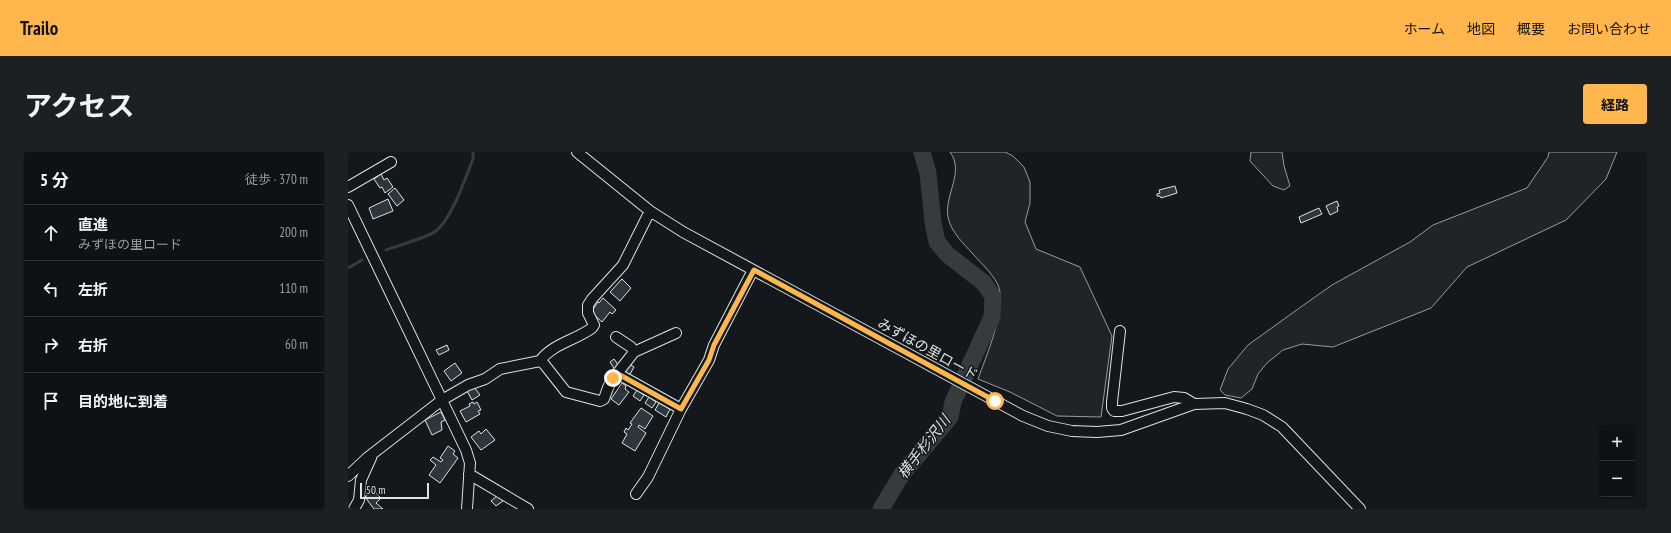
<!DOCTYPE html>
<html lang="ja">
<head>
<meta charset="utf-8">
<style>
	body { margin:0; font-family:"PT Sans Narrow","Noto Sans JP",sans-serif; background:#1d2022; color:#f1f3f6 }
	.controls { position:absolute; right:12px; bottom:12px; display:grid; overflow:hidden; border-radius:4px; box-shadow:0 1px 3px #0004 }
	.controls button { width:36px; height:36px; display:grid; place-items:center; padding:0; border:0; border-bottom:1px solid #2f3234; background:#0f1215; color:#f1f3f6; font:20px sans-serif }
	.scale { position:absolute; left:12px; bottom:10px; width:69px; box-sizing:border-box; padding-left:4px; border:2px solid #d8e6dc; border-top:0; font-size:11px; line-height:14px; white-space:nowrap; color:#d8e6dc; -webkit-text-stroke:3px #14181c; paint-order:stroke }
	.stop { position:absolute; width:12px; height:12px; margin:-9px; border:3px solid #ffb74d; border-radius:50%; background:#fff }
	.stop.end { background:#ffb74d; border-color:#fff; box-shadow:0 1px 4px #0008 }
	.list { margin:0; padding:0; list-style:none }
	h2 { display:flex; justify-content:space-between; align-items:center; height:52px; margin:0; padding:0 16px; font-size:17px }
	h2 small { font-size:13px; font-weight:400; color:#9b9ea0 }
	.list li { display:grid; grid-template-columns:26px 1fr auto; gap:12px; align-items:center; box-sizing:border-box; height:56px; padding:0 16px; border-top:1px solid #2f3234 }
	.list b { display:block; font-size:15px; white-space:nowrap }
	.list p { margin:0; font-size:13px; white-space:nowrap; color:#9b9ea0 }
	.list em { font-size:13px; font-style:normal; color:#9b9ea0 }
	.icon { flex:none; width:22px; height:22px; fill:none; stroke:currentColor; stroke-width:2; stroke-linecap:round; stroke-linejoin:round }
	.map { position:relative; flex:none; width:1299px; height:357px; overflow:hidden; border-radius:4px }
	header { display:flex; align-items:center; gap:24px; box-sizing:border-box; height:56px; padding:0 20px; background:#ffb74d; color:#111 }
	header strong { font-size:19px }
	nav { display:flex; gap:22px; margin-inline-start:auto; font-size:14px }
	.intro { display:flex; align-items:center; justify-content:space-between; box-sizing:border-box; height:96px; padding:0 24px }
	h1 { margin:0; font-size:28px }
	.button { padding:10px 18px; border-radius:4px; background:#ffb74d; color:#111; font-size:14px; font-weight:700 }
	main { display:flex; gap:24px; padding:0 24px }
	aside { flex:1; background:#0f1215; border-radius:4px; box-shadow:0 1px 3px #0004 }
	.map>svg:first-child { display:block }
</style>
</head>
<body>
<header>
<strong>Trailo</strong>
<nav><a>ホーム</a><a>地図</a><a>概要</a><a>お問い合わせ</a></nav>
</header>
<div class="intro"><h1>アクセス</h1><a class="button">経路</a></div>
<main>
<aside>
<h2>5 分<small>徒歩 · 370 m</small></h2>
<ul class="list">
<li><svg class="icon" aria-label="ahead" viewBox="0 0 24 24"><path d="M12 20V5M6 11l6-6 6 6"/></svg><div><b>直進</b><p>みずほの里ロード</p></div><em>200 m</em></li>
<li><svg class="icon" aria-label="left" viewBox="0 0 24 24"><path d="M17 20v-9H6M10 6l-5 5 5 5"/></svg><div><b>左折</b></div><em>110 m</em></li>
<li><svg class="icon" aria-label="right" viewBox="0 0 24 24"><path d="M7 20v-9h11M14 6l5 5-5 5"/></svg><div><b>右折</b></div><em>60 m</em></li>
<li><svg class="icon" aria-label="arrive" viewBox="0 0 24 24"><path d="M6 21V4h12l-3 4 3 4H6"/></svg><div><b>目的地に到着</b></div></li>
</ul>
</aside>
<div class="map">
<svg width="1299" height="357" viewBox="0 0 1299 357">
	<rect width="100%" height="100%" fill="#14181c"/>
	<path fill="#202428" stroke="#939e99" d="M602,0H657L665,4L676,15L682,30V51L677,70L688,97L732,115L764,184L753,265L709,264L662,240L630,227C638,204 658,159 651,136C648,125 633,111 625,102C615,91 603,80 600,65C596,43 617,20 602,0Z
		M903,0H934L936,14L942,34L936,38L925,34L902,9Z
		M1201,0H1269L1258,27L1218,68L1119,115L1083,156L985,195L954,192L935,198L919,211L910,222L904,237L893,246L877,243L872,238L880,217L900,193L957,152L984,133L1062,90L1085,73L1179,36L1200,5Z"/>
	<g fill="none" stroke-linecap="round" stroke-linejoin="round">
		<path stroke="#363b3e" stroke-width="3" d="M38,98C48,94 81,85 88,79C104,66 117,27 125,7V0
			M0,116L14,108"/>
		<path stroke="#363b3e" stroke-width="17" d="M533,357L554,322L602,265L605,250L644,165L645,145L636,131L600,103L589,90L585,70L580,21L574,0"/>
	</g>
	<path fill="#2c363c" stroke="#d8e6dc" d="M33,22L36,28L39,26L45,35L37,41L34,35L32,36L26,27Z
		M827,34L829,41L813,46L812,44H809V42L812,41L811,38Z
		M47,36L56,48L49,54L40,42Z
		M40,47L45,59L25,67L21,56Z
		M989,49L991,54L989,55L990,59L982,63L978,54Z
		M971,56L974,62L953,71L951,65Z
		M274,127L283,136L272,149L262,140Z
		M255,146L268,158L264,162L262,160L254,170L243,160L250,150L251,151Z
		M99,193L101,198L91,203L88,198Z
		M266,207L271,214L267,218L262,210Z
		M107,211L114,221L103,229L96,219Z
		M281,212L286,215L281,224L275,221Z
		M274,231L278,234L277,237L281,240L271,253L263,247Z
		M126,235L132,243L124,248L119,239Z
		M289,238L296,243L292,249L285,244Z
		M301,245L308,250L304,256L297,251Z
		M125,250L126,252L129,250L133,258L130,259L132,262L118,270L112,259L122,254L121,252Z
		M311,251L322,257L318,265L307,258Z
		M293,256L305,264L297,277L291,273L290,275L298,281L287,299L274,291L279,282L276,280L278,276L280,278L284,272L282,271Z
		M93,260L97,268L93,270L94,278L84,283L77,268Z
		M138,277L147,288L133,298L123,285L131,279L133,282Z
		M100,294L107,299L105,302L110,306L92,331L81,323L88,313L82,308L85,305L93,310L95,308L92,306Z
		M25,338L33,346L28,351L35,357H26L17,345Z
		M150,343L155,349L148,354L143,349Z"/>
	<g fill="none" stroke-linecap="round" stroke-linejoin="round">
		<defs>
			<path id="minor" d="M229,0L302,59L335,80L675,264L700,274L724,279L749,280L773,278L846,252L877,251L899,257L915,263L934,275L1012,357
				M0,35L43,10
				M0,53L118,298L122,311L119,357
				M772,179L764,250V256L766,259H774L826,245L836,246L846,252
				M268,185L283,195L286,200
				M192,209C204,192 228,188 244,176L246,173L240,161V153L244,147L275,113L302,59
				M268,223L286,200L328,181
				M121,322L180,357
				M0,324L19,306L94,248L120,233L137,227L152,217L192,209L196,212L218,240L252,249L256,247C259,239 262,224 272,223L333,257
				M288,342L300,325L333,257L361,208L366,193L405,118
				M6,357L11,348L13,328L23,306"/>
		</defs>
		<use href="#minor" stroke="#d8e6dc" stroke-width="12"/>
		<use href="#minor" stroke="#14181c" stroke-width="10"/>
	</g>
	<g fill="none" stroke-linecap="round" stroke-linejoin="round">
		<path stroke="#ffb74d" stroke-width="5" d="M265,226L268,223H272L333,257L361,208L366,193L406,118L647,249"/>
	</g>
	<g text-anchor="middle" stroke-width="3" stroke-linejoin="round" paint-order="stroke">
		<g font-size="14" fill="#d8e6dc" stroke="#14181c">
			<text transform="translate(580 197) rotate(29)" y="5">みずほの里ロード</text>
		</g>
		<g font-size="15" font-style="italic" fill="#d8e6dc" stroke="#14181c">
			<text transform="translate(576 295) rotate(-52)" y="5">横手杉沢川</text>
		</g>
	</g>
</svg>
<div class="controls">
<button>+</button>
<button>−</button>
</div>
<div class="scale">50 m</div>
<div class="stop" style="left:647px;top:249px"></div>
<div class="stop end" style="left:265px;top:226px"></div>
</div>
</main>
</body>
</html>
